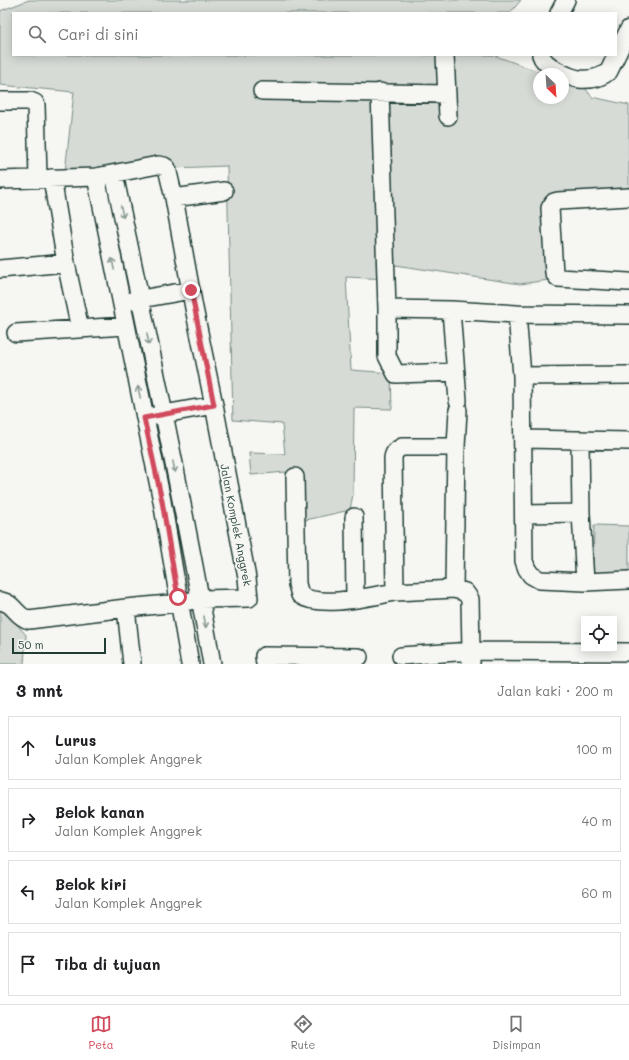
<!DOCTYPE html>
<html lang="id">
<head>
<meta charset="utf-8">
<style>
	body { margin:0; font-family:Mali,sans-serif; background:#f6f6f6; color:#202124 }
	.controls { position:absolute; right:12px; bottom:12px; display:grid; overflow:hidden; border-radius:0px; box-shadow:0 2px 10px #0003 }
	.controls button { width:36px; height:36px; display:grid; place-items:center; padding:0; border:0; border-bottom:1px solid #e0e0e0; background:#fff; color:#202124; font:20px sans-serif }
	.compass { position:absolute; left:533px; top:68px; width:36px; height:36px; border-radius:50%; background:#fff; box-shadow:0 2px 10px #0003; rotate:155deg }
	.scale { position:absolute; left:12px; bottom:10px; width:94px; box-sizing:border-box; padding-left:4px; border:2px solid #1f3d34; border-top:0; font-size:11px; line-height:14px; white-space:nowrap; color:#1f3d34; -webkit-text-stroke:3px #f6f6f2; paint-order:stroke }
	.stop { position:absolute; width:12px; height:12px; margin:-9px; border:3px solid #d1495b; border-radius:50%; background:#fff }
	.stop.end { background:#d1495b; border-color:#fff; box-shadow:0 1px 4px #0008 }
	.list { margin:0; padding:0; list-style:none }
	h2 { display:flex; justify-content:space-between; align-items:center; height:52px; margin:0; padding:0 16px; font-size:17px }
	h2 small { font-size:13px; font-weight:400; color:#757577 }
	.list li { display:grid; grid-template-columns:26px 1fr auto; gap:12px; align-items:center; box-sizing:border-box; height:64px; margin:0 8px 8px; padding:0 8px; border:1px solid #e0e0e0; border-radius:0px }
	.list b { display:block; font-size:15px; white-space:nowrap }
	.list p { margin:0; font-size:13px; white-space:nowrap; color:#757577 }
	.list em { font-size:13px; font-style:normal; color:#757577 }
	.icon { flex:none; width:22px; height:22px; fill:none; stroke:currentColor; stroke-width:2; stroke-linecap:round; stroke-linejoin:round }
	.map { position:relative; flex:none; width:629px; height:664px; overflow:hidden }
	.search { position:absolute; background:#fff; box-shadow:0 2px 10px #0003; left:12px; right:12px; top:12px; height:44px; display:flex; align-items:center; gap:10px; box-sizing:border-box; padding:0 14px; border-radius:0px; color:#757577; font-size:15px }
	.sheet { height:340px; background:#fff }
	nav { display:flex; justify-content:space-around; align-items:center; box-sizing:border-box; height:56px; border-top:1px solid #e0e0e0; background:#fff; font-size:11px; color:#757577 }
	nav a { display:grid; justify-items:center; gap:2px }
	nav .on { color:#d1495b }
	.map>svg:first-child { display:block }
</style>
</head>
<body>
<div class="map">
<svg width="629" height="664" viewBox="0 0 629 664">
	<rect width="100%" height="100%" fill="#f6f6f2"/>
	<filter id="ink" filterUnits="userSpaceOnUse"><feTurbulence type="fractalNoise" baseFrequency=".025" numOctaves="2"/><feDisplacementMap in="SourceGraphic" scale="8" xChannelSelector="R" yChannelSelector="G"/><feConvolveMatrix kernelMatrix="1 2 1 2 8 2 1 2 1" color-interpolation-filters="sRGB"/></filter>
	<g filter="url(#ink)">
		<path fill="#d6dbd6" stroke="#7a8c85" d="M29,0H521L510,13H13V55H493L545,74H539V98H563V80L585,88L592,97L629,105V192L544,198L549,280L520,284L389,264L388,279L346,277L351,370L391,373L392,409L354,408L353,494L350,510L288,524L286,472L251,475L249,453L285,454L282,424L233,420L227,166L65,172L74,92L0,85V11Z
			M594,525L629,526V574L593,575Z
			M0,608H3L26,635L24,664H0Z"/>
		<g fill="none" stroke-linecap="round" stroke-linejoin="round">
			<defs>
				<path id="minor" d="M559,13L566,0
					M445,55L448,116
					M541,55C544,66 568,77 579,79C590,80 601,78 609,71L629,29
					M262,91L447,94
					M380,92L387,309
					M0,101H30L35,103L36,105L38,178
					M114,174C148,337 183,500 212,664
					M96,177L162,501L190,664
					M52,178L66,263L80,329
					M0,180L96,177L158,165L164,166L167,168L174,198L194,308L214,405L247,578L249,598L201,599L179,603L126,608L29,620C15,616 15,603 0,601
					M629,197L558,201L554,202L550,208L554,273L558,278L629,282
					M174,198L224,191
					M0,269L66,263
					M130,301L191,290
					M451,310L387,309V356L396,374L456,372
					M517,314L522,376L524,561L527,569L531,575L540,580L585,582L629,580
					M16,333L125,326
					M522,376L629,375
					M458,401L451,310L517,314L629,315
					M153,416L214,405
					M523,439L629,441
					M456,447L458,410
					M295,477L297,584L300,595C320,609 372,596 395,592L393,458C394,452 396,450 402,447H456L454,589
					M581,513L585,582
					M524,514L581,513L580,441
					M354,517L355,599
					M395,592L454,589L465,592L470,599L471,651L401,656
					M126,608L132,664
					M265,664L264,656L359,657
					M471,664V651L629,652"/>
			</defs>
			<use href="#minor" stroke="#1f3d34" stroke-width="20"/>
			<use href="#minor" stroke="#f6f6f2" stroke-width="17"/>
		</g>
		<defs><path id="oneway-shaft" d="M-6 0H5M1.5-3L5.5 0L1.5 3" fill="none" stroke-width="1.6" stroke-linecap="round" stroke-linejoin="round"/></defs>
		<g stroke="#8a9a93">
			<use href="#oneway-shaft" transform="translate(122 212) rotate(78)"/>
			<use href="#oneway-shaft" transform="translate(113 264) rotate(-101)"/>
			<use href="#oneway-shaft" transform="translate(148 339) rotate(79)"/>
			<use href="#oneway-shaft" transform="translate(139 392) rotate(-102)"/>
			<use href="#oneway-shaft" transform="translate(174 467) rotate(79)"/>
			<use href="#oneway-shaft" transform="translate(205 622) rotate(80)"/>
		</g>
	</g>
	<g fill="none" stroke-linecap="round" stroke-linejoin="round" filter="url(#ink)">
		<path stroke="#d1495b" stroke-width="5" d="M178,597L162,501L144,418L214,405L191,290"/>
	</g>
	<g text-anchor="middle" stroke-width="4" stroke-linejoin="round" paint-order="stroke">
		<g font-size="11" fill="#1f3d34" stroke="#f6f6f2">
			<text transform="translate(236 525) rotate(79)" y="4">Jalan Komplek Anggrek</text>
		</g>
	</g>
</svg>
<div class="controls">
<button><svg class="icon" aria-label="locate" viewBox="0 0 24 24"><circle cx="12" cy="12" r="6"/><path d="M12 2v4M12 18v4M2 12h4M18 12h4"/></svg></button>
</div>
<svg class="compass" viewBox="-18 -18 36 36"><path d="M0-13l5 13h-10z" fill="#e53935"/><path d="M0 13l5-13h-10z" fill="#757577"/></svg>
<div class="scale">50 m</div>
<div class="stop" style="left:178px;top:597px"></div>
<div class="stop end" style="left:191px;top:290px"></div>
<div class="search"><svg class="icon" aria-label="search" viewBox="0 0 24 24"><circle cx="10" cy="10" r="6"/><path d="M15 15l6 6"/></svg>Cari di sini</div>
</div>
<section class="sheet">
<h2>3 mnt<small>Jalan kaki · 200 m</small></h2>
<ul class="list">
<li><svg class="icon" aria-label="ahead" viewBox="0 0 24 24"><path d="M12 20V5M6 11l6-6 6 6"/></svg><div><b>Lurus</b><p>Jalan Komplek Anggrek</p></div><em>100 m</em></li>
<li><svg class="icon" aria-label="right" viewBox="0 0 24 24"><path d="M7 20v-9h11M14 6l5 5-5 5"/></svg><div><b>Belok kanan</b><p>Jalan Komplek Anggrek</p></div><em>40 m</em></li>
<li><svg class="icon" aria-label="left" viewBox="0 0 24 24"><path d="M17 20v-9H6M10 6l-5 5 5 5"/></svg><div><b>Belok kiri</b><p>Jalan Komplek Anggrek</p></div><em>60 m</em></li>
<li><svg class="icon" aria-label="arrive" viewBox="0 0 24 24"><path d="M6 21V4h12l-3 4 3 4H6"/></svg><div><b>Tiba di tujuan</b></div></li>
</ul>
</section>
<nav>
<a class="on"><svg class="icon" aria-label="map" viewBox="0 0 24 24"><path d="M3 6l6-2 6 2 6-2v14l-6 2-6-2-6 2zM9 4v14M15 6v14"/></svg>Peta</a>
<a><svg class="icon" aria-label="directions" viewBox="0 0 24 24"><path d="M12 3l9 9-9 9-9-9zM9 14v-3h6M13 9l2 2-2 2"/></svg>Rute</a>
<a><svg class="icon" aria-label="saved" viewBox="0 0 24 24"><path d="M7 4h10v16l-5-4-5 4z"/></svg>Disimpan</a>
</nav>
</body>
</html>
